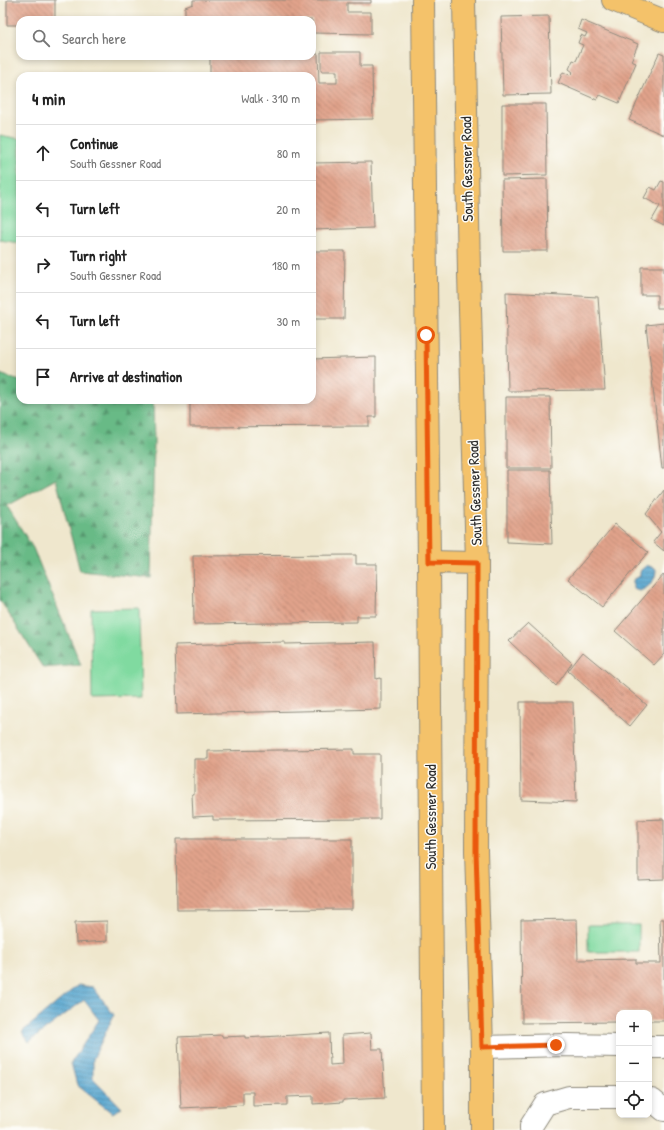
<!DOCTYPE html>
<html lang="en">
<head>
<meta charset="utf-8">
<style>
	body { margin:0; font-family:"Patrick Hand",sans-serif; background:#f6f6f6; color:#222 }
	.controls { position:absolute; right:12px; bottom:12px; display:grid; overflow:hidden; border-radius:8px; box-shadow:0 2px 6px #0003 }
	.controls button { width:36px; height:36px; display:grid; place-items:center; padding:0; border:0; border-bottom:1px solid #e0e0e0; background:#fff; color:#222; font:20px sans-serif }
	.stop { position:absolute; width:12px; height:12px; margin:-9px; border:3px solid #ea580c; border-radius:50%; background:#fff }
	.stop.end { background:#ea580c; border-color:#fff; box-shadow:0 1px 4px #0008 }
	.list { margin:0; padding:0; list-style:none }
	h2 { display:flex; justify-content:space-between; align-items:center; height:52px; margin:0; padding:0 16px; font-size:17px }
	h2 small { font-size:13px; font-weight:400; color:#767676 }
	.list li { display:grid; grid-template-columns:26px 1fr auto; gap:12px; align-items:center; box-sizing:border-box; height:56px; padding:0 16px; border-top:1px solid #e0e0e0 }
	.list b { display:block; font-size:15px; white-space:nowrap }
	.list p { margin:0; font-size:13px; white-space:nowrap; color:#767676 }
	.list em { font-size:13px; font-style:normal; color:#767676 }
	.icon { flex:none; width:22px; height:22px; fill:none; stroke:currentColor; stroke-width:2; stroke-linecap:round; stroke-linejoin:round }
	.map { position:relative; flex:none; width:664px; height:1130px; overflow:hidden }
	.search { position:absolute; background:#fff; box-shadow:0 2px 6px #0003; left:16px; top:16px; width:300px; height:44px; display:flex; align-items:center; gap:10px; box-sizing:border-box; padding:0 14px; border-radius:12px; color:#767676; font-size:15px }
	.panel { position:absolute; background:#fff; box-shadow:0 2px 6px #0003; left:16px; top:72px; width:300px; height:332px; border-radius:12px }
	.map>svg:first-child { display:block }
</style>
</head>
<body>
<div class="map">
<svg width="664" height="1130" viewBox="0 0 664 1130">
	<defs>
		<pattern id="forest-firs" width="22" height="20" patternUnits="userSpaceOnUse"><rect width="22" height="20" fill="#68ba86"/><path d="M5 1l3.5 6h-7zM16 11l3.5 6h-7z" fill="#56976e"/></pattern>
		<pattern id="water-rules" width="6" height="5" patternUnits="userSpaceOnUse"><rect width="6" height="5" fill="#54a4ce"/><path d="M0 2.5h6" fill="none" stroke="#4686a7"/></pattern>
		<pattern id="building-back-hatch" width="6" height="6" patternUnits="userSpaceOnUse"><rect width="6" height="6" fill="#e1a38b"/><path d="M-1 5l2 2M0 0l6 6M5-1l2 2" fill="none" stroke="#b78572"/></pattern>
	</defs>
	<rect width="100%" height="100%" fill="#fdfcf7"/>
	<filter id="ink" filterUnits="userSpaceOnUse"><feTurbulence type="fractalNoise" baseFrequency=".025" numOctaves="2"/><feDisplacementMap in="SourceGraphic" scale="8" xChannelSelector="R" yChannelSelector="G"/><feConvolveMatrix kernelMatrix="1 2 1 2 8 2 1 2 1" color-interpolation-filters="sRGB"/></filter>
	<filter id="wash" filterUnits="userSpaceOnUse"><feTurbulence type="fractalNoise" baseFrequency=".012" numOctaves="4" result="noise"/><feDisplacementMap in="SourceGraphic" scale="16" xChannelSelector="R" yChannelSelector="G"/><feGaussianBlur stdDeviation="0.9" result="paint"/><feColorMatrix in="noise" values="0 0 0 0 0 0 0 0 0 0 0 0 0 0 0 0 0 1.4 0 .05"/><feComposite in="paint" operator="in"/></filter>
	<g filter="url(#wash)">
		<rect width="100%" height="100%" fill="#efe7cd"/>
		<path fill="url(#forest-firs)" stroke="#4a7258" d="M0,374L20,381V400H153L154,441L151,578L80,571L56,479L7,506L33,548L81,665L43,668L0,600Z"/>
		<path fill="#80daa0" stroke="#568266" d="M0,135L20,139V237L19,243L0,240Z
			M139,608L141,699L92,700L91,609Z
			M588,925H639V952H588Z"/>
		<path fill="url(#water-rules)" stroke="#40687c" d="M647,565L656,569C656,580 650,587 640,591L633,589V580L640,576V571Z
			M78,985L93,987L114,1015L93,1059V1078L122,1108L112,1113L77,1085L71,1063L99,1020L84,1000L29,1042L22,1032Z"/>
		<g id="blocks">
			<path fill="url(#building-back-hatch)" d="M7,0H55V20H20V25H7Z
				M193,0H371V3H347V12H371V34L312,33V20H185V7L193,4Z
				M549,16L551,94L503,95L501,17Z
				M581,20L638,44L631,61L636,63L619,103L600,95L597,100L558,83L563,72L570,75L573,72L569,69L573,60L576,61L583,45L578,43L581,35L585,37L587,33L578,29Z
				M321,52H360V66H372L373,119L312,120V76H210V56H312V54H318L319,83H337V71H321Z
				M659,53L664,55V135L629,120Z
				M502,104H546L547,175L502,176Z
				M371,162L373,228L312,230V163Z
				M547,179L548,251H503L502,180Z
				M661,181L664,182V226L652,220L660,206L644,198L650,187L656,190Z
				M312,251H345L344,319H312Z
				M641,267H664V308H657V295H641Z
				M506,292L598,297L605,390L508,391Z
				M664,323V468H662L646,325Z
				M376,357V417H369V426L190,427V400H312V359Z
				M506,397H550L551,468H506Z
				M507,470H550L552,544L507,542Z
				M664,490V551L653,542L661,532L646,514Z
				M615,524L648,552L602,607L568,579Z
				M356,555V564H377L376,616H357V622L194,624L193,556Z
				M664,574V654L654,665L615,631Z
				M528,623L572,663L556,686L509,641Z
				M285,642V644L375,642L376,679L381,678V709L177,714L175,645Z
				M583,652L647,705L630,726L568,671Z
				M520,702H573L576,802L521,800Z
				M354,749V754H380V819L213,820V816L193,817L192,794H194V759H208V751Z
				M664,819V879L638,880V820Z
				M176,839H352V909L177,910Z
				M577,919L578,960L636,959V963H661L660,919H664V1021H649V1013H619V1022L522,1023L521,920Z
				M107,921V941L76,943L75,922Z
				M329,1033L330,1065L343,1064L342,1035L371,1033L372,1049H382L385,1098L343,1100V1102L313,1104V1096L287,1097V1105L253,1106V1092H243V1105L181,1108L178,1037L222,1035V1037L245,1036V1038Z"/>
		</g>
	</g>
	<g filter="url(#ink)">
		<use href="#blocks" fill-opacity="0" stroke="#8d897c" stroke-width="1"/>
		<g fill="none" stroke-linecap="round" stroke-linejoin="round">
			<defs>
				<path id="minor" d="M482,1047L567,1045L619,1046
					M649,1047H664
					M649,1100H652L664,1110
					M531,1130V1126L545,1104L569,1097H619"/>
				<path id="major" d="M423,0L429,562L433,1130
					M464,0L469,273L477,563L476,851L482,1047V1130
					M613,0L664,21
					M429,562L477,563"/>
			</defs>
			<use href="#minor" stroke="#8d897c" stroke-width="24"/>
			<use href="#major" stroke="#8d897c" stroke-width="24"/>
			<use href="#minor" stroke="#fff" stroke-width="22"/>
			<use href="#major" stroke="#f4c26a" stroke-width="22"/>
		</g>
	</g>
	<g fill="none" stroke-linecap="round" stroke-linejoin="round" filter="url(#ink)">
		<path stroke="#ea580c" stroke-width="5" d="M426,335L429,562L477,563L476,851L482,1047L556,1045"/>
	</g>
	<g text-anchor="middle" stroke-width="3" stroke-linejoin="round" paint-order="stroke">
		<g font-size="15" fill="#2b2b2b" stroke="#fdfcf7">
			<text transform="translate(467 169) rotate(-91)" y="5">South Gessner Road</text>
			<text transform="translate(475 493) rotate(-92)" y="5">South Gessner Road</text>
			<text transform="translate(431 817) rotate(-90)" y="5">South Gessner Road</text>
		</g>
	</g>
</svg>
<div class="controls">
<button>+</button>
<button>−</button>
<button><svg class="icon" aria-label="locate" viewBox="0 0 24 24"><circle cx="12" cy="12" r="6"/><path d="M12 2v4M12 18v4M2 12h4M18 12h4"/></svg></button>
</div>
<div class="stop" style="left:426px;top:335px"></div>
<div class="stop end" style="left:556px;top:1045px"></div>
<div class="search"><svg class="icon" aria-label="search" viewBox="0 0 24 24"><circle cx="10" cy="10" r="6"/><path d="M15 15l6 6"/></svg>Search here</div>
<section class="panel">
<h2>4 min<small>Walk · 310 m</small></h2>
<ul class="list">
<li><svg class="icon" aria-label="ahead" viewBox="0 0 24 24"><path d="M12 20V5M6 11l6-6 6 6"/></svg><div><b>Continue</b><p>South Gessner Road</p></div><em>80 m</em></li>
<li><svg class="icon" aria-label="left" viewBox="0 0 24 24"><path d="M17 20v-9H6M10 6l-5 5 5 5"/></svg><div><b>Turn left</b></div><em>20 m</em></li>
<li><svg class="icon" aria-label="right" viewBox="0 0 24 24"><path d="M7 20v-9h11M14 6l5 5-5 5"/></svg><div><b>Turn right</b><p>South Gessner Road</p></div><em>180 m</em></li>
<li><svg class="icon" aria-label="left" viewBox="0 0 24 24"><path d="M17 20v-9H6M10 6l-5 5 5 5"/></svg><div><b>Turn left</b></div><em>30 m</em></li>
<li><svg class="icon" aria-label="arrive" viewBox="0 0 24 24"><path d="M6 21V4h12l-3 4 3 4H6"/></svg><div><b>Arrive at destination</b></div></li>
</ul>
</section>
</div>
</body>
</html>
